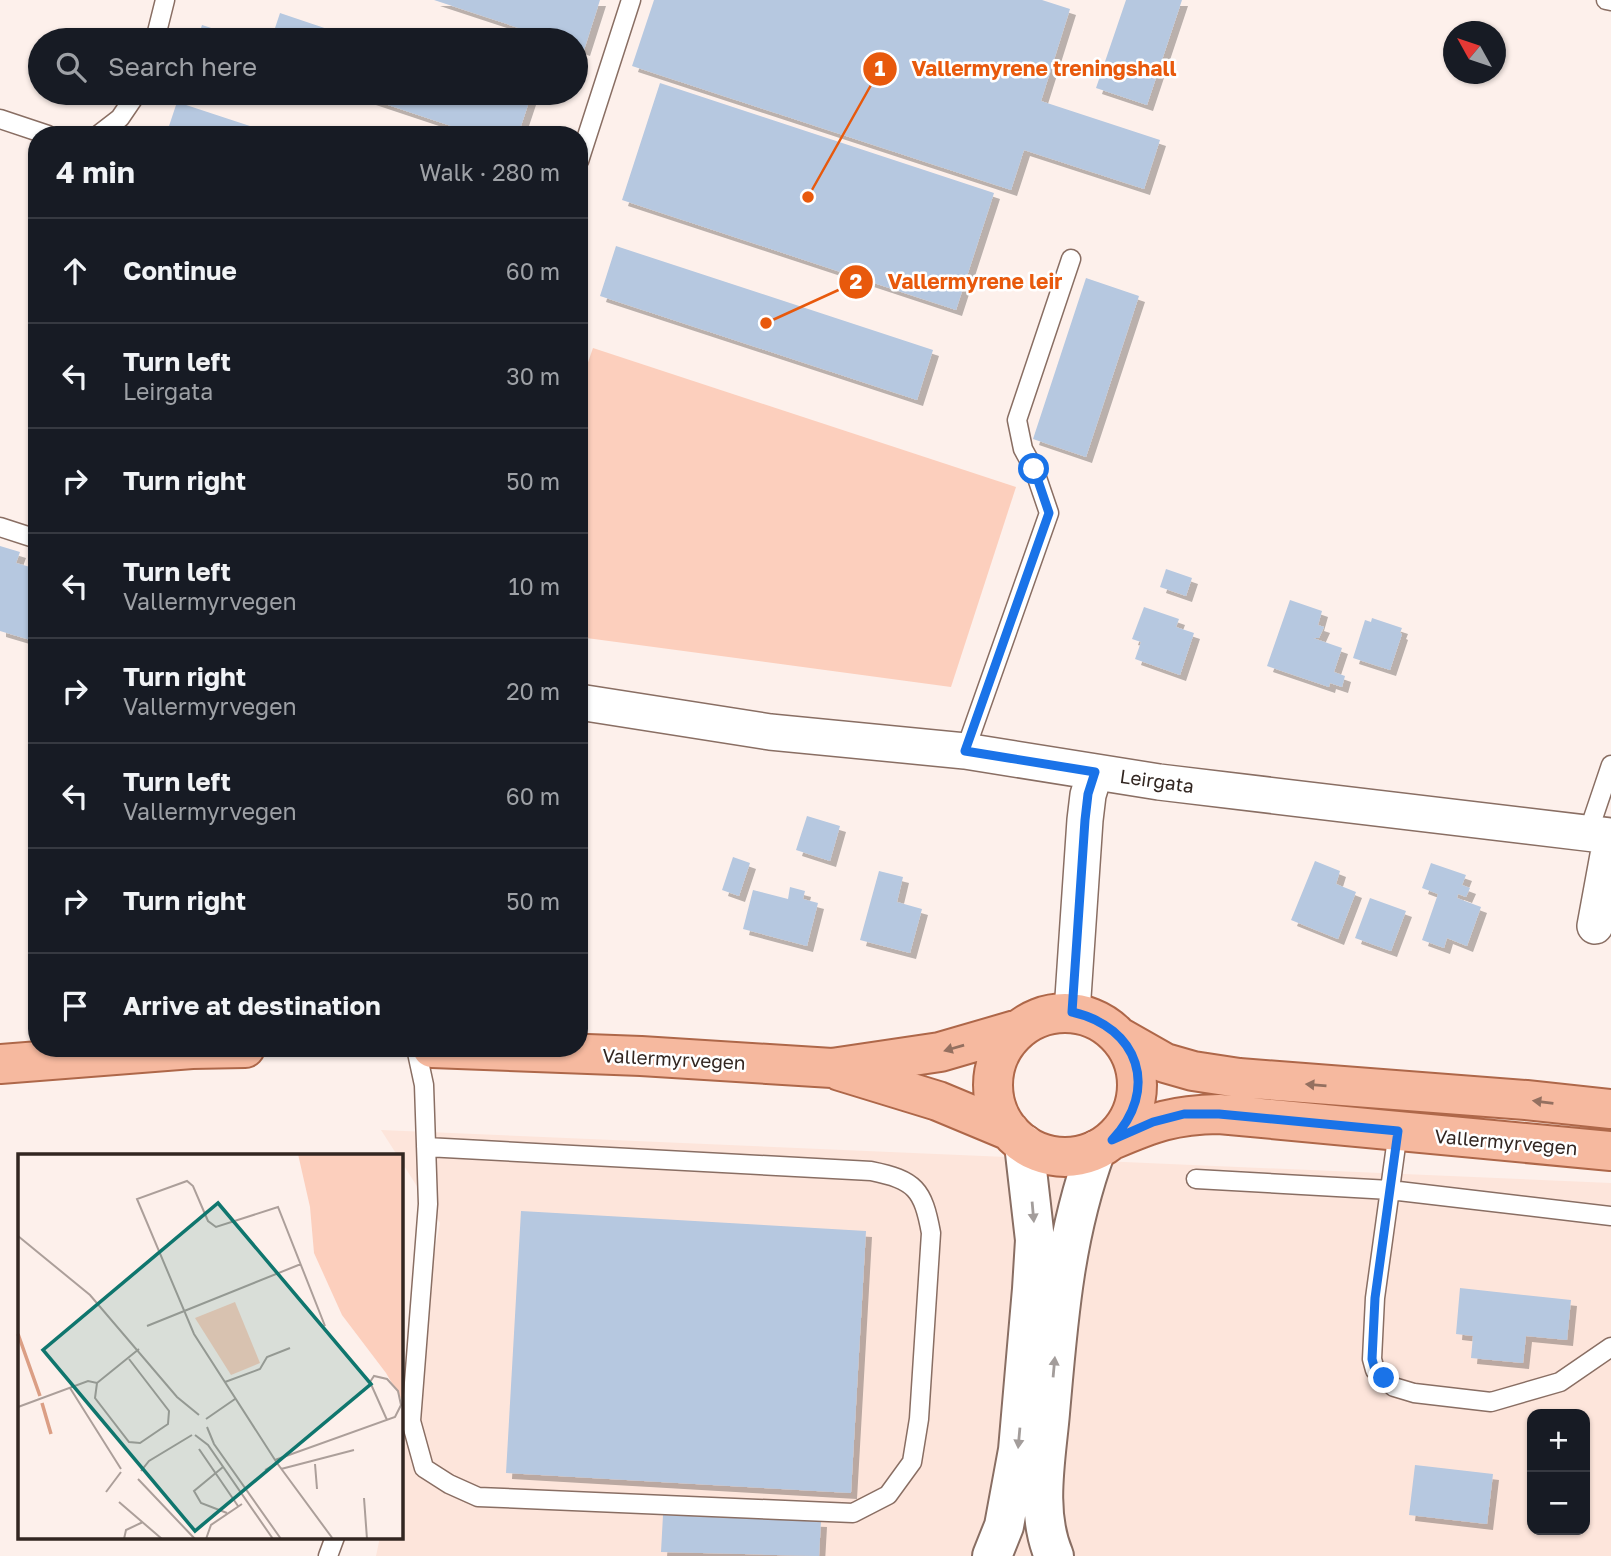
<!DOCTYPE html>
<html lang="en">
<head>
<meta charset="utf-8">
<style>
	body { margin:0; font-family:"Golos Text",sans-serif; background:#242831; color:#f1f3f6 }
	.controls { position:absolute; right:21px; bottom:21px; display:grid; overflow:hidden; border-radius:14px; box-shadow:0 2px 5px #0004 }
	.controls button { width:63px; height:63px; display:grid; place-items:center; padding:0; border:0; border-bottom:2px solid #363941; background:#171b24; color:#f1f3f6; font:35px sans-serif }
	.compass { position:absolute; left:1443px; top:21px; width:63px; height:63px; border-radius:50%; background:#171b24; box-shadow:0 2px 5px #0004; rotate:310deg }
	.stop { position:absolute; width:21px; height:21px; margin:-16px; border:5px solid #1a73e8; border-radius:50%; background:#fff }
	.stop.end { background:#1a73e8; border-color:#fff; box-shadow:0 2px 7px #0008 }
	.list { margin:0; padding:0; list-style:none }
	h2 { display:flex; justify-content:space-between; align-items:center; height:91px; margin:0; padding:0 28px; font-size:30px }
	h2 small { font-size:23px; font-weight:400; color:#9ea1a6 }
	.list li { display:grid; grid-template-columns:46px 1fr auto; gap:21px; align-items:center; box-sizing:border-box; height:105px; padding:0 28px; border-top:2px solid #363941 }
	.list b { display:block; font-size:26px; white-space:nowrap }
	.list p { margin:0; font-size:23px; white-space:nowrap; color:#9ea1a6 }
	.list em { font-size:23px; font-style:normal; color:#9ea1a6 }
	.icon { flex:none; width:38px; height:38px; fill:none; stroke:currentColor; stroke-width:2; stroke-linecap:round; stroke-linejoin:round }
	.map { position:relative; flex:none; width:1611px; height:1556px; overflow:hidden }
	.search { position:absolute; background:#171b24; box-shadow:0 2px 5px #0004; left:28px; top:28px; width:560px; height:77px; display:flex; align-items:center; gap:18px; box-sizing:border-box; padding:0 24px; border-radius:38px; color:#9ea1a6; font-size:26px }
	.panel { position:absolute; background:#171b24; box-shadow:0 2px 5px #0004; left:28px; top:126px; width:560px; height:931px; border-radius:28px }
	.map>svg:first-child { display:block }
</style>
</head>
<body>
<div class="map">
<svg width="1611" height="1556" viewBox="0 0 1611 1556">
	<defs>
		<filter id="shadow"><feDropShadow dx="6" dy="6" stdDeviation="0" flood-color="#0004"/></filter>
	</defs>
	<rect width="100%" height="100%" fill="#fdf0eb"/>
	<path fill="#fde5db" fill-rule="evenodd" d="M381,1130L1611,1183V1556H376L380,1537H401V1428L440,1223L401,1161V1155H397ZM1532,1414H1585V1530H1532Z"/>
	<path fill="#fccfbd" d="M593,348L1016,487L951,687L579,637V388Z"/>
	<path fill="#b6c8e0" filter="url(#shadow)" d="M434,0H600L584,50L576,47V40H555Z
		M654,0H1042L1070,9L1041,101L1160,140L1144,189L1024,150L1011,190L632,66Z
		M1126,0H1182L1147,105L1096,88Z
		M280,13L360,40H271Z
		M202,25L248,40H197Z
		M660,83L994,193L956,310L622,200Z
		M352,93H521L531,96L518,135H478Z
		M177,102L274,134V135H166Z
		M616,246L933,350L917,400L600,296Z
		M1086,278L1139,296L1086,457L1033,439Z
		M0,546L20,552L16,563L37,569V642L0,631Z
		M1166,569L1192,578L1186,596L1160,587Z
		M1290,600L1322,611L1318,625L1324,627L1319,638H1313L1342,648L1334,672L1345,676L1342,687L1330,683L1329,687L1267,666Z
		M1144,607L1179,619L1176,627L1194,633L1180,675L1135,659L1141,642L1132,639Z
		M1372,618L1402,628L1400,633L1402,634L1390,670L1353,658L1365,620L1371,622Z
		M807,816L840,826L830,861L796,850Z
		M733,857L750,863L739,896L722,890Z
		M1315,861L1340,871L1336,884L1356,892L1338,939L1291,920Z
		M1431,863L1466,875L1462,885L1470,888L1466,897L1458,894L1457,898L1481,907L1467,946L1447,938L1444,948L1422,940L1438,894L1422,888Z
		M879,871L903,877L897,902L922,909L910,953L860,940Z
		M790,887L805,891L803,899L818,903L807,946L743,929L753,890L788,899Z
		M1370,898L1406,911L1391,951L1355,938Z
		M521,1211L866,1231L851,1493L506,1473Z
		M1460,1288L1571,1300L1567,1340L1526,1336L1523,1363L1471,1358L1473,1336L1456,1334Z
		M1415,1465L1493,1474L1487,1524L1409,1515Z
		M663,1515L821,1521L819,1556L661,1552Z"/>
	<g fill="none" stroke-linecap="round" stroke-linejoin="round">
		<defs>
			<path id="lane" d="M1606,0L1611,1
				M155,40L165,0
				M0,119L48,135
				M98,135L120,118L137,93
				M579,161L631,0
				M0,527L37,539
				M965,751L1049,513L1034,469L1023,449L1017,420L1071,259
				M1588,833L1611,765
				M416,1048L424,1085L428,1204L411,1421L424,1468L449,1484L478,1497L853,1513L888,1495L912,1462L919,1419L931,1233C923,1189 915,1180 871,1171L426,1147
				M1398,1131L1375,1298L1372,1359L1375,1370L1394,1387L1414,1393L1491,1402L1560,1382L1611,1347
				M1196,1179L1390,1190L1611,1216
				M328,1556L335,1537"/>
			<path id="street" d="M579,702L770,732L965,751L1159,782L1611,836
				M1595,926L1611,839
				M1072,1012L1085,820L1088,795L1095,772"/>
			<path id="secondary" d="M992,1556L1004,1526L1018,1450L1032,1289L1035,1240L1024,1144
				M1054,1556C1035,1512 1046,1459 1050,1413C1058,1322 1064,1237 1096,1150"/>
			<path id="primary" d="M993 1085a72 72 0 1 1 144 0a72 72 0 1 1-144 0Z
				M1121,1038L1165,1063L1193,1071L1239,1078L1526,1100L1611,1109
				M432,1048L641,1056L832,1068L940,1052L1019,1029
				M0,1064L192,1049L245,1048
				M840,1071L938,1101L1010,1131
				M1112,1140C1154,1122 1173,1115 1219,1114L1611,1151"/>
		</defs>
		<use href="#lane" stroke="#896e63" stroke-width="21"/>
		<use href="#street" stroke="#896e63" stroke-width="38"/>
		<use href="#secondary" stroke="#896e63" stroke-width="42"/>
		<use href="#primary" stroke="#ae6749" stroke-width="42"/>
		<use href="#lane" stroke="#fff" stroke-width="18"/>
		<use href="#street" stroke="#fff" stroke-width="35"/>
		<use href="#secondary" stroke="#fff" stroke-width="38"/>
		<use href="#primary" stroke="#f6b99f" stroke-width="38"/>
	</g>
	<defs><path id="oneway-solid" d="M-6-.8H1V-3.2L6.5 0L1 3.2V.8H-6Z" transform="scale(1.75)"/></defs>
	<g fill="#947060">
		<use href="#oneway-solid" transform="translate(954 1048) rotate(164)"/>
		<use href="#oneway-solid" transform="translate(1316 1085) rotate(-175)"/>
		<use href="#oneway-solid" transform="translate(1543 1102) rotate(-173)"/>
	</g>
	<g fill="#a39d9b">
		<use href="#oneway-solid" transform="translate(1033 1212) rotate(85)"/>
		<use href="#oneway-solid" transform="translate(1054 1367) rotate(-85)"/>
		<use href="#oneway-solid" transform="translate(1019 1438) rotate(95)"/>
	</g>
	<g fill="none" stroke-linecap="round" stroke-linejoin="round">
		<path stroke="#1a73e8" stroke-width="9" d="M1034,469L1049,513L965,751L1095,772L1088,794L1085,820L1072,1012C1139,1027 1160,1090 1112,1140L1153,1122L1184,1114H1219L1398,1131L1375,1298L1372,1359L1375,1370L1384,1378"/>
	</g>
	<g text-anchor="middle" stroke-width="5" stroke-linejoin="round" paint-order="stroke">
		<g font-size="19" fill="#322621" stroke="#fff">
			<text transform="translate(1157 781) rotate(8)" y="7">Leirgata</text>
			<text transform="translate(674 1059) rotate(3)" y="7">Vallermyrvegen</text>
			<text transform="translate(1506 1142) rotate(5)" y="7">Vallermyrvegen</text>
		</g>
	</g>
	<g transform="translate(18 1154)">
		<rect width="385" height="385" fill="#fdf0eb"/>
		<path d="M217,148L242,209L213,221L177,164Z" fill="#fccfbd"/>
		<path d="M280,0H385V248L368,219L324,161L296,99L292,53Z" fill="#fccfbd"/>
		<path fill="none" stroke="#db9e84" stroke-width="3.5" d="M0,180L22,242M24,249L33,280"/>
		<path fill="none" stroke="#ac9f9a" stroke-width="2" d="M0,82L72,141L159,243L181,261M129,172L283,110M207,228L242,215L249,203L272,194M79,229L77,244L111,288L122,289L150,270L151,257L111,205M52,234L103,315M0,253L70,227L79,229L121,195M188,265L217,245M189,273L196,290L263,385M177,281L190,291L255,385M181,295L220,352M257,306L377,263L383,251L380,237L369,225L356,222L352,228L369,266M259,309L176,180L119,45L169,27L175,32L190,67L198,73L260,53L307,172M297,310L299,335M205,313L176,337L183,349L209,359M263,315L336,296M247,316L259,309L315,385M123,317L131,307L174,281M120,325L177,385M88,338L103,318M346,344L349,385M101,348L144,385M106,385L108,376L125,368M188,385L193,371L224,350"/>
		<path fill="#0f766e" fill-opacity="0.15" stroke="#0f766e" stroke-width="3.5" d="M200,49L353,230L177,377L25,196Z"/>
		<rect width="385" height="385" fill="none" stroke="#322621" stroke-width="3.5"/>
	</g>
	<path fill="none" stroke="#e8590c" stroke-width="2.5" d="M808 197L880 69M766 323L856 282"/>
	<g fill="#e8590c" stroke="#fff" stroke-width="2.5">
		<circle cx="808" cy="197" r="7"/>
		<circle cx="766" cy="323" r="7"/>
		<circle cx="880" cy="69" r="18"/>
		<circle cx="856" cy="282" r="18"/>
	</g>
	<g font-size="21" text-anchor="middle" font-weight="bold" fill="#fff">
		<text x="880" y="76">1</text>
		<text x="856" y="289">2</text>
	</g>
	<g font-size="21" text-anchor="middle" font-weight="bold" fill="#e8590c" stroke="#fff" stroke-width="5" stroke-linejoin="round" paint-order="stroke">
		<text x="1044" y="76">Vallermyrene treningshall</text>
		<text x="975" y="289">Vallermyrene leir</text>
	</g>
</svg>
<div class="controls">
<button>+</button>
<button>−</button>
</div>
<svg class="compass" viewBox="-18 -18 36 36"><path d="M0-13l5 13h-10z" fill="#e53935"/><path d="M0 13l5-13h-10z" fill="#9ea1a6"/></svg>
<div class="stop" style="left:1034px;top:469px"></div>
<div class="stop end" style="left:1384px;top:1378px"></div>
<div class="search"><svg class="icon" aria-label="search" viewBox="0 0 24 24"><circle cx="10" cy="10" r="6"/><path d="M15 15l6 6"/></svg>Search here</div>
<section class="panel">
<h2>4 min<small>Walk · 280 m</small></h2>
<ul class="list">
<li><svg class="icon" aria-label="ahead" viewBox="0 0 24 24"><path d="M12 20V5M6 11l6-6 6 6"/></svg><div><b>Continue</b></div><em>60 m</em></li>
<li><svg class="icon" aria-label="left" viewBox="0 0 24 24"><path d="M17 20v-9H6M10 6l-5 5 5 5"/></svg><div><b>Turn left</b><p>Leirgata</p></div><em>30 m</em></li>
<li><svg class="icon" aria-label="right" viewBox="0 0 24 24"><path d="M7 20v-9h11M14 6l5 5-5 5"/></svg><div><b>Turn right</b></div><em>50 m</em></li>
<li><svg class="icon" aria-label="left" viewBox="0 0 24 24"><path d="M17 20v-9H6M10 6l-5 5 5 5"/></svg><div><b>Turn left</b><p>Vallermyrvegen</p></div><em>10 m</em></li>
<li><svg class="icon" aria-label="right" viewBox="0 0 24 24"><path d="M7 20v-9h11M14 6l5 5-5 5"/></svg><div><b>Turn right</b><p>Vallermyrvegen</p></div><em>20 m</em></li>
<li><svg class="icon" aria-label="left" viewBox="0 0 24 24"><path d="M17 20v-9H6M10 6l-5 5 5 5"/></svg><div><b>Turn left</b><p>Vallermyrvegen</p></div><em>60 m</em></li>
<li><svg class="icon" aria-label="right" viewBox="0 0 24 24"><path d="M7 20v-9h11M14 6l5 5-5 5"/></svg><div><b>Turn right</b></div><em>50 m</em></li>
<li><svg class="icon" aria-label="arrive" viewBox="0 0 24 24"><path d="M6 21V4h12l-3 4 3 4H6"/></svg><div><b>Arrive at destination</b></div></li>
</ul>
</section>
</div>
</body>
</html>
